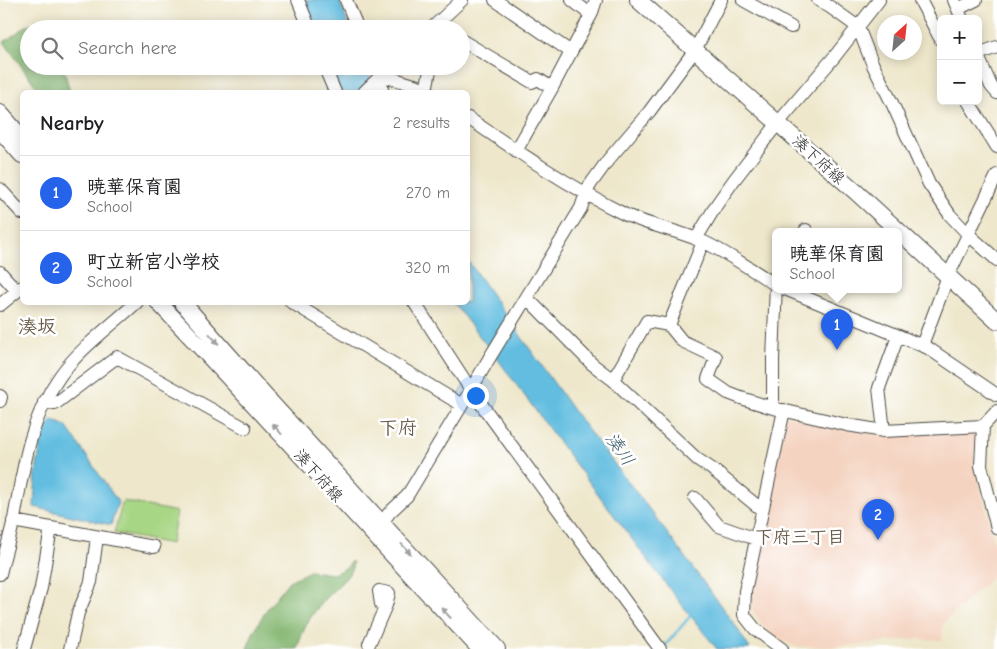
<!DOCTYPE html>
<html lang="en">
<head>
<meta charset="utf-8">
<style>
	body { margin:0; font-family:"Comic Neue","Klee One",sans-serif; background:#f2f2f2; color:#202124 }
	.controls { position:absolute; right:15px; top:15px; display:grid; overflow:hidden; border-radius:8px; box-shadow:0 2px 12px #0003 }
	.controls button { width:45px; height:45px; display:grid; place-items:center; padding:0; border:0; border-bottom:1px solid #e0e0e0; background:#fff; color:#202124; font:25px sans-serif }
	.compass { position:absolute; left:877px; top:15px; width:45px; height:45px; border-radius:50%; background:#fff; box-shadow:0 2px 12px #0003; rotate:27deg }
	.you { position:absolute; left:475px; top:395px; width:18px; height:18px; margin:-12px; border:4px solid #fff; border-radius:50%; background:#1a73e8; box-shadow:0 0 0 8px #1a73e833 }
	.badge { display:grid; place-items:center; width:32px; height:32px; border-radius:50%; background:#2563eb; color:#fff; font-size:16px; font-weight:700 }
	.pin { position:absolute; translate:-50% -41px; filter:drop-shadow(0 1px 2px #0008) }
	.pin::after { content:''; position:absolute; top:26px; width:18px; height:15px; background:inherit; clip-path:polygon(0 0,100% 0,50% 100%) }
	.popup { position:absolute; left:772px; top:228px; width:130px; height:65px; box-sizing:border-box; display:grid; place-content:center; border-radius:8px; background:#fff; filter:drop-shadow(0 1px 4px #0005); font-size:16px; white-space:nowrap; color:#757577 }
	.popup b { font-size:19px; color:#202124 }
	.popup::after { content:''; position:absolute; left:50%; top:100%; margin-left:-10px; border:10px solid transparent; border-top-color:#fff }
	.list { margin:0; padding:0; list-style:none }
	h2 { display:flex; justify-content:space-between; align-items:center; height:65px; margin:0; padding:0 20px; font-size:21px }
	h2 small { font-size:16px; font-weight:400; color:#757577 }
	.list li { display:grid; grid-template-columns:32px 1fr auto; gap:15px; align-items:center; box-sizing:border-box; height:75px; padding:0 20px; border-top:1px solid #e0e0e0 }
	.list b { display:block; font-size:19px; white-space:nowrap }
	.list p { margin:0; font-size:16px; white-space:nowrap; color:#757577 }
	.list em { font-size:16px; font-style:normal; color:#757577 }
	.icon { flex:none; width:28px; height:28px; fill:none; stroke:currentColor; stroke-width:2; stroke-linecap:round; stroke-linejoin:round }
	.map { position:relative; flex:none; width:997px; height:649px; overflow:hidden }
	.search { position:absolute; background:#fff; box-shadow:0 2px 12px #0003; left:20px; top:20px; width:450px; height:55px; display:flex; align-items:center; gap:12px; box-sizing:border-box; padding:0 18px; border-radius:28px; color:#757577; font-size:19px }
	.panel { position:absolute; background:#fff; box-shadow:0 2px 12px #0003; left:20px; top:90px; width:450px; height:215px; border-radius:8px }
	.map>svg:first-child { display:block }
</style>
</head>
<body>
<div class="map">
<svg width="997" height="649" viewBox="0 0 997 649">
	<rect width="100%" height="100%" fill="#fff"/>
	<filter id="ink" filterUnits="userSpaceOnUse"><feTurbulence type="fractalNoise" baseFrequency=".02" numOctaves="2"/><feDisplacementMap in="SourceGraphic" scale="10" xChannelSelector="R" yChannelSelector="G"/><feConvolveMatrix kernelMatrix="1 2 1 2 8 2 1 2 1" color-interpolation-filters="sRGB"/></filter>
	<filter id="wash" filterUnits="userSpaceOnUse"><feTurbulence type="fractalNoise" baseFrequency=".0096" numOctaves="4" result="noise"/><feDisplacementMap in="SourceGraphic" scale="20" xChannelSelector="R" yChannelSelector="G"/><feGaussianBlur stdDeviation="1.12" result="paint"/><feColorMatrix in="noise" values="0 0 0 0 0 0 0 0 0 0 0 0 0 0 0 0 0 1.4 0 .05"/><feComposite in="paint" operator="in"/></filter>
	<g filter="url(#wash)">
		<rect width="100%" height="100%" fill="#eee7cb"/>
		<path fill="#f4d3c0" d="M786,416L885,436L976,430L975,465L997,554V572L943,623L942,640L914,639L831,647L795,646L779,640L763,626L749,605Z"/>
		<path fill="#a7d684" stroke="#698058" d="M123,501L177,512L171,544L114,533Z"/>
		<path fill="#85b772" stroke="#58714e" d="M29,24L40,29H29V66H63L70,92H35L37,88L4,42Z
			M350,562H353C352,576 340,583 331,593C325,598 320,604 316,610C307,621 301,636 297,649H247L253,633L267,609L289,581L310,571L333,574L348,567Z"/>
		<path fill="#62bde0" stroke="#467486" d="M304,0H339L350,29H315Z
			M329,66H366L376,92H339Z
			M468,261L575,413L653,514L735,625L750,649H717L674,595L558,441L496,357L453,303L468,302Z
			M52,420L66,426L118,502L111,525L34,507L36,472L42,439Z"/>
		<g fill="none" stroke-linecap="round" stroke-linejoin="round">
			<path stroke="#62bde0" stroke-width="2.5" d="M664,647L692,614"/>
		</g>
	</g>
	<g filter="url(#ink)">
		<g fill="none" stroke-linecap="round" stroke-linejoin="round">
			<defs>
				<path id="minor" d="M298,0L310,29
					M346,0L358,29
					M743,0L791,27
					M818,0L830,7L858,27L873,65L892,103L929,184L950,215L968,234L997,260
					M920,0L941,40
					M954,0L962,19
					M958,9L976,0
					M591,15L596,0
					M431,29L462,0
					M461,40L532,82L538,79L552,88L571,52L495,0
					M571,52L591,15L572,0
					M978,54L997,47
					M978,56L991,86L997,93
					M324,66L335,92
					M377,66L381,75L382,92
					M381,75L421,87L429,92
					M426,90L431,66
					M364,92L391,66
					M968,101L997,147
					M468,118C518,152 570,187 624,214C649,226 678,230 704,242C729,254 752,270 776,285
					M516,151L552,88
					M0,189L22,213
					M805,231L806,230
					M696,239L717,204L734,180L778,123L835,56L879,0
					M703,242L669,325L682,341L716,357L708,379L728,393L741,398L773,408L847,425L884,431L983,426
					M0,272L17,291
					M785,289L928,348L997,395
					M527,298L592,364L613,380L697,459L712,469L762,510
					M291,302L462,405
					M414,302L471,390L660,649
					M0,305L22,287
					M922,345L948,276L997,175
					M613,380L647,321L669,325
					M0,396L1,397L0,401
					M44,402L55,404L117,357L245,428
					M773,408V359L776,284
					M997,411L983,426L981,466L997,528
					M884,431L879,388L898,336
					M695,498L719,526L756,539
					M13,521L154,547
					M382,523L389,513L407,496L462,405L490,357L581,208L586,193L590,185L608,160L649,112L695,50L721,0
					M0,574C4,556 10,537 14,519C23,469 30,418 60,376C79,349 112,325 137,302
					M369,644L386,605L389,593L379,591L381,604L386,605
					M24,649L41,588L51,528
					M70,649L78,613L91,582L97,537
					M782,649L755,629L744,615L745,591L784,410"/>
				<path id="major" d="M638,0L856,192L997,321
					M0,113L22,138
					M0,130L22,155
					M158,302C267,417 372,534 480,649
					M182,302L264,395L497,649"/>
			</defs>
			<use href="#minor" stroke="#484743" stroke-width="14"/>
			<use href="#major" stroke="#484743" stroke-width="18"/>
			<use href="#minor" stroke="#fff" stroke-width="12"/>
			<use href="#major" stroke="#fff" stroke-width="16"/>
		</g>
		<defs><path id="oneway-solid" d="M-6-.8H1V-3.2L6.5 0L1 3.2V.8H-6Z" transform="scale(1.25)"/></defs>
		<g fill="#a0a0a0">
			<use href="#oneway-solid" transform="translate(214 339) rotate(48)"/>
			<use href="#oneway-solid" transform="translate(277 429) rotate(-132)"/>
			<use href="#oneway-solid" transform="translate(406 549) rotate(48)"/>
			<use href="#oneway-solid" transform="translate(446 613) rotate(-133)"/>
		</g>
	</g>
	<g text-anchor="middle" stroke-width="5" stroke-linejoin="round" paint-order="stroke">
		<g font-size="16" fill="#2b2b2b" stroke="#fff">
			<text transform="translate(819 159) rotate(42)" y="6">湊下府線</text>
			<text transform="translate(319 475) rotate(48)" y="6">湊下府線</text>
		</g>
		<g font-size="18" font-style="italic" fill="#3e5e6a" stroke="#fff">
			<text transform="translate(620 449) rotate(55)" y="6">湊川</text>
		</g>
		<g font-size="18" font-weight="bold" fill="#6b5b4a" stroke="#fff">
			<text x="800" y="543">下府三丁目</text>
		</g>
		<g font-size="19" font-weight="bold" fill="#6b5b4a" stroke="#fff">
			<text x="37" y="333">湊坂</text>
			<text x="398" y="434">下府</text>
		</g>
	</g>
</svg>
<div class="controls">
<button>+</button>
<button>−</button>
</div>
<svg class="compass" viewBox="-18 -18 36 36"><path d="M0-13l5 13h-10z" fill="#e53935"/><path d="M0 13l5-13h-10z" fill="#757577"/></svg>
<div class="you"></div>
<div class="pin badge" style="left:837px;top:350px">1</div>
<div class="popup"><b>暁華保育園</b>School</div>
<div class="pin badge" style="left:878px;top:540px">2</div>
<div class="search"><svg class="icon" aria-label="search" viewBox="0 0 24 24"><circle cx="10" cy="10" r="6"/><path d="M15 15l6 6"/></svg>Search here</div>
<section class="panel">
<h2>Nearby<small>2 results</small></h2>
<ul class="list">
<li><span class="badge">1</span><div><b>暁華保育園</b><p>School</p></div><em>270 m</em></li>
<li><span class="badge">2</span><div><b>町立新宮小学校</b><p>School</p></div><em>320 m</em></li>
</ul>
</section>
</div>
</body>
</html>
